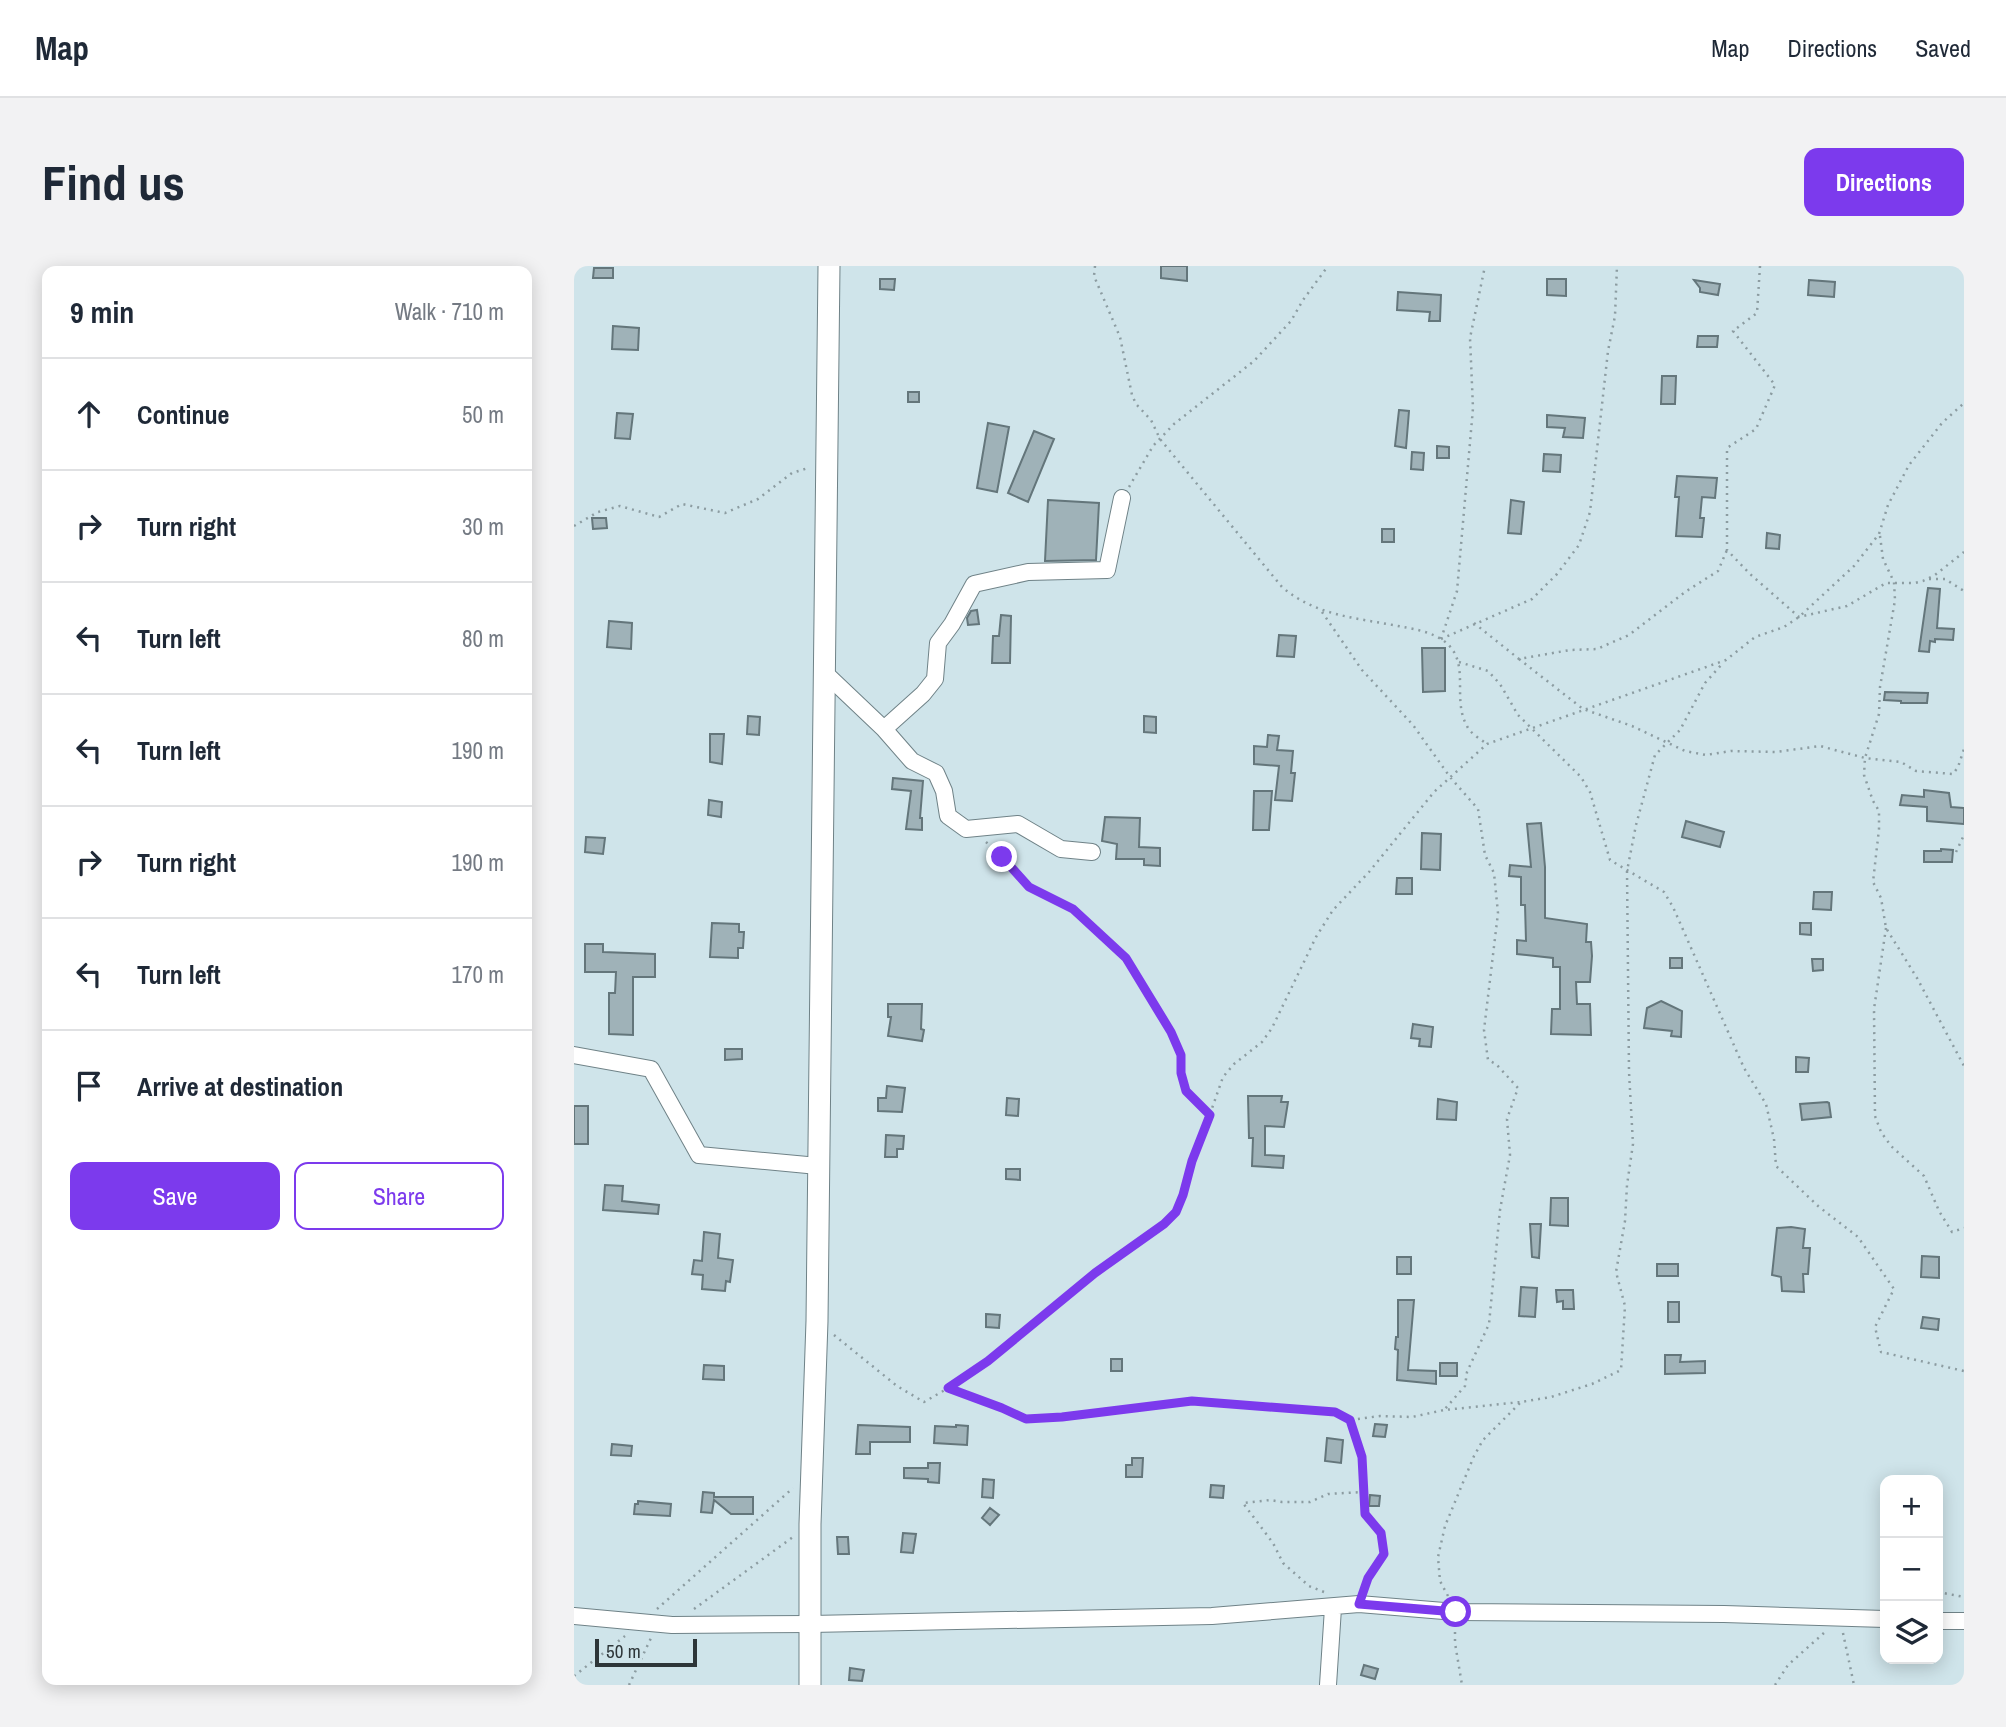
<!DOCTYPE html>
<html lang="en">
<head>
<meta charset="utf-8">
<style>
	body { margin:0; font-family:"Archivo Narrow",sans-serif; background:#f2f2f3; color:#1f2937 }
	.controls { position:absolute; right:21px; bottom:21px; display:grid; overflow:hidden; border-radius:14px; box-shadow:0 4px 18px #0003 }
	.controls button { width:63px; height:63px; display:grid; place-items:center; padding:0; border:0; border-bottom:2px solid #e0e1e3; background:#fff; color:#1f2937; font:35px sans-serif }
	.scale { position:absolute; left:21px; bottom:18px; width:102px; box-sizing:border-box; padding-left:7px; border:4px solid #2e3639; border-top:0; font-size:19px; line-height:24px; white-space:nowrap; color:#2e3639; -webkit-text-stroke:5px #cfe4ea; paint-order:stroke }
	.stop { position:absolute; width:21px; height:21px; margin:-16px; border:5px solid #7c3aed; border-radius:50%; background:#fff }
	.stop.end { background:#7c3aed; border-color:#fff; box-shadow:0 2px 7px #0008 }
	.list { margin:0; padding:0; list-style:none }
	h2 { display:flex; justify-content:space-between; align-items:center; height:91px; margin:0; padding:0 28px; font-size:30px }
	h2 small { font-size:23px; font-weight:400; color:#747a83 }
	.list li { display:grid; grid-template-columns:46px 1fr auto; gap:21px; align-items:center; box-sizing:border-box; height:112px; padding:0 28px; border-top:2px solid #e0e1e3 }
	.list b { display:block; font-size:26px; white-space:nowrap }
	.list em { font-size:23px; font-style:normal; color:#747a83 }
	.actions { display:flex; gap:14px; padding:21px 28px }
	.actions a { flex:1; padding:16px 0; border:2px solid #7c3aed; border-radius:14px; text-align:center; font-size:24px; color:#7c3aed }
	.actions .main { background:#7c3aed; color:#fff }
	.icon { flex:none; width:38px; height:38px; fill:none; stroke:currentColor; stroke-width:2; stroke-linecap:round; stroke-linejoin:round }
	.map { position:relative; flex:none; width:1390px; height:1419px; overflow:hidden; border-radius:14px }
	header { display:flex; align-items:center; gap:42px; box-sizing:border-box; height:98px; padding:0 35px; background:#fff; border-bottom:2px solid #e0e1e3 }
	header strong { font-size:33px }
	nav { display:flex; gap:38px; margin-inline-start:auto; font-size:24px }
	.intro { display:flex; align-items:center; justify-content:space-between; box-sizing:border-box; height:168px; padding:0 42px }
	h1 { margin:0; font-size:49px }
	.button { padding:18px 32px; border-radius:14px; background:#7c3aed; color:#fff; font-size:24px; font-weight:700 }
	main { display:flex; gap:42px; padding:0 42px }
	aside { flex:1; background:#fff; border-radius:14px; box-shadow:0 4px 18px #0003 }
	.map>svg:first-child { display:block }
</style>
</head>
<body>
<header>
<strong>Map</strong>
<nav><a>Map</a><a>Directions</a><a>Saved</a></nav>
</header>
<div class="intro"><h1>Find us</h1><a class="button">Directions</a></div>
<main>
<aside>
<h2>9 min<small>Walk · 710 m</small></h2>
<ul class="list">
<li><svg class="icon" aria-label="ahead" viewBox="0 0 24 24"><path d="M12 20V5M6 11l6-6 6 6"/></svg><div><b>Continue</b></div><em>50 m</em></li>
<li><svg class="icon" aria-label="right" viewBox="0 0 24 24"><path d="M7 20v-9h11M14 6l5 5-5 5"/></svg><div><b>Turn right</b></div><em>30 m</em></li>
<li><svg class="icon" aria-label="left" viewBox="0 0 24 24"><path d="M17 20v-9H6M10 6l-5 5 5 5"/></svg><div><b>Turn left</b></div><em>80 m</em></li>
<li><svg class="icon" aria-label="left" viewBox="0 0 24 24"><path d="M17 20v-9H6M10 6l-5 5 5 5"/></svg><div><b>Turn left</b></div><em>190 m</em></li>
<li><svg class="icon" aria-label="right" viewBox="0 0 24 24"><path d="M7 20v-9h11M14 6l5 5-5 5"/></svg><div><b>Turn right</b></div><em>190 m</em></li>
<li><svg class="icon" aria-label="left" viewBox="0 0 24 24"><path d="M17 20v-9H6M10 6l-5 5 5 5"/></svg><div><b>Turn left</b></div><em>170 m</em></li>
<li><svg class="icon" aria-label="arrive" viewBox="0 0 24 24"><path d="M6 21V4h12l-3 4 3 4H6"/></svg><div><b>Arrive at destination</b></div></li>
</ul>
<div class="actions"><a class="main">Save</a><a>Share</a></div>
</aside>
<div class="map">
<svg width="1390" height="1419" viewBox="0 0 1390 1419">
	<rect width="100%" height="100%" fill="#cfe4ea"/>
	<path fill="#9fb2b8" stroke="#64767b" stroke-width="2" d="M587,0H613V15L587,12Z
		M20,2H39V12H19Z
		M306,13H321L320,24L306,23Z
		M973,13H992V30L973,29Z
		M1120,14L1146,18L1144,29L1126,26V22Z
		M1235,14L1261,16L1260,31L1234,29Z
		M824,26L867,29L866,55H855L856,46L823,44Z
		M39,60L65,62L64,84L38,83Z
		M1124,70H1144L1143,81H1123Z
		M1088,110H1102L1101,138H1087Z
		M334,126H345V136H334Z
		M825,144L835,145L832,182L821,180Z
		M43,147L59,148L56,173L41,172Z
		M973,149L1011,152L1009,172L989,171L991,162L973,161Z
		M414,157L435,161L423,226L403,222Z
		M460,165L480,173L454,236L434,227Z
		M863,180L875,181V192H863Z
		M838,186L850,187L849,204L837,203Z
		M970,188L987,189L986,206L969,205Z
		M1103,210L1143,212L1141,232L1128,231L1126,252H1130L1128,271L1102,270L1105,231H1101Z
		M474,234L525,237L522,294L471,295Z
		M937,234L950,236L947,268L934,267Z
		M18,252H32L33,262L19,263Z
		M808,263H820V276H808Z
		M1193,267L1206,269L1205,283L1192,282Z
		M1354,322L1366,323L1363,362L1380,363L1379,374L1361,373V376L1356,375L1355,386L1345,385Z
		M403,344L405,358L394,359L393,352L397,345Z
		M427,349L437,350L436,397H418L419,370H425Z
		M35,355L58,357L57,383L33,381Z
		M705,369L722,370L720,391L703,390Z
		M848,382H871V425L849,426Z
		M1311,426L1354,427L1353,437H1327V435L1310,434Z
		M174,450L186,451L185,469L173,468Z
		M570,450L582,451V467L570,466Z
		M136,468H150L148,498L136,496Z
		M694,469L705,470L703,484L719,485L717,507H721L718,535L701,534L705,500L680,498V480L693,481Z
		M319,512L349,515L346,552H348V564L332,563L337,525L318,523Z
		M1350,524L1375,527L1377,541L1390,542V558L1353,555V541L1326,539L1328,529L1350,531Z
		M680,525H698L695,564H679Z
		M135,534L148,536L147,551L134,549Z
		M531,551L566,552L565,581L586,582V600L570,599V593H542L543,578L528,575Z
		M1112,555L1150,566L1146,581L1108,571Z
		M967,557L971,601V652L1013,658L1012,676H1017L1018,690L1016,716H1002L1003,738H1016L1017,769L977,768L978,743H986V701H979V692L943,688V674L952,675L951,639H947V611L935,610L936,599L957,601L953,558Z
		M848,567L867,568L866,604L847,603Z
		M12,571L31,572L29,588L11,586Z
		M1367,583L1379,584L1378,596H1350V585H1367Z
		M823,612H838V628H822Z
		M1240,626H1258L1257,644L1239,643Z
		M138,657L165,658V666H170L169,682H164V692L136,691Z
		M1226,657H1237V669L1226,668Z
		M11,678H29V686L81,688V711H59V769L35,768V727H41L42,706H11Z
		M1096,692H1108V702H1096Z
		M1238,693H1249V704L1239,705Z
		M1087,735L1108,745L1107,771L1097,770L1098,765L1070,762L1073,742Z
		M314,738H348L347,763L350,764L348,775L314,770L317,751H314Z
		M839,758L859,761L857,781L845,780L846,773L837,772Z
		M151,783H168V793L151,794Z
		M1222,791L1235,792L1234,806H1222Z
		M313,820L331,822L328,846L304,845V832H312Z
		M674,830H708L707,836H714L710,861L691,860V889L710,890L709,902L678,900L679,872H675Z
		M433,832L445,833L444,850L432,849Z
		M864,833L883,836L882,854L863,853Z
		M1253,836L1255,837L1257,851L1228,854L1226,838Z
		M0,840H14V878H0Z
		M312,869L330,870L329,883H323V891H311Z
		M432,903H446V914L432,913Z
		M31,919L49,920L48,935L85,939L84,948L29,944Z
		M977,932H994V960L976,959Z
		M956,958H967L965,992L958,991Z
		M1217,961L1231,963L1229,982H1236L1234,1008H1229L1230,1026L1208,1025L1207,1011L1198,1009L1203,962Z
		M130,966L146,968L144,992L159,994L156,1016L152,1015L151,1025L128,1023L129,1009L118,1008L120,994L128,995Z
		M1348,990L1365,991V1012L1347,1011Z
		M823,991H837V1008H823Z
		M1083,998H1104V1010H1083Z
		M947,1021L963,1022L961,1051L945,1050Z
		M982,1024H999L1000,1043H989V1035L983,1036Z
		M824,1034H840L834,1104L862,1105V1118L823,1114L824,1084L821,1083L822,1071H824Z
		M1094,1036H1105V1056H1094Z
		M412,1048L426,1049L425,1062L412,1061Z
		M1349,1051L1365,1053L1364,1064L1347,1062Z
		M1091,1089H1107L1106,1096L1131,1095V1107L1091,1108Z
		M537,1093H548V1105H537Z
		M866,1097H883V1110H866Z
		M130,1099L150,1100V1114L129,1113Z
		M801,1158L813,1159L811,1171L799,1170Z
		M284,1159L336,1161V1176H296V1188H282Z
		M382,1159L394,1160L393,1179L360,1177L361,1160L382,1161Z
		M753,1172L769,1174L767,1197L751,1195Z
		M38,1178L58,1180L57,1190L37,1189Z
		M558,1192H569L568,1211H552V1199H558Z
		M354,1197H366L365,1217L354,1216V1213L330,1212V1202H354Z
		M409,1213L420,1214L419,1232L408,1231Z
		M637,1219L650,1220L649,1232L636,1231Z
		M129,1226L140,1227V1231H179V1248H157L140,1234L138,1247L127,1246Z
		M796,1229L806,1230L805,1240H795Z
		M64,1235L97,1238L96,1250L60,1248L61,1238H64Z
		M416,1242L425,1249L416,1259L408,1252Z
		M329,1267L342,1268L339,1287L327,1286Z
		M263,1271H274L275,1288H264Z
		M790,1399L804,1403L801,1413L787,1409Z
		M276,1402L290,1404L288,1415L275,1414Z"/>
	<g fill="none" stroke-linecap="round" stroke-linejoin="round">
		<defs>
			<path id="minor" d="M250,406L310,463L349,428L361,413L364,377L378,358L400,318L454,306L533,304L548,232
				M310,463L338,495L362,507L370,525L374,550L392,563L444,558L487,583L518,586
				M0,789L77,803L125,889L244,900
				M0,1350L98,1359L237,1358L638,1350L785,1338L882,1346L1150,1348L1311,1353
				M1364,1355H1390
				M754,1419L759,1342"/>
			<path id="tertiary" d="M236,1419V1258L243,1055L255,0"/>
		</defs>
		<use href="#minor" stroke="#6f8287" stroke-width="18"/>
		<use href="#tertiary" stroke="#6f8287" stroke-width="23"/>
		<path stroke="#8c9ca1" stroke-width="2.5" stroke-dasharray="2 5" stroke-linecap="butt" d="M521,0L520,10L546,71L558,129L562,138L577,154L586,173L708,321C743,351 786,352 829,361C842,363 859,367 870,375C898,396 877,432 893,460C896,467 906,473 913,478
			M1186,0L1183,47L1159,65L1201,119L1182,163L1153,182V284L1176,308L1225,351L1273,340L1312,317H1341L1349,315L1361,309L1390,286
			M555,221L579,180L600,158L680,95L717,55L729,34L754,0
			M0,260L24,246L46,240L85,251L108,238L151,247L184,233L218,207L234,202
			M1306,270L1309,293L1320,316L1321,334L1306,421L1305,448L1291,492L1290,509L1299,535L1305,545V563L1299,616L1307,632L1312,662L1343,712L1390,800
			M1355,313H1371L1390,325
			M748,346L788,404L839,459L876,511L904,543L911,589L920,607L924,647L910,764L914,794L922,798L944,822L933,853L936,889L926,944L915,1058L893,1106L891,1120L870,1144
			M900,357L945,393L996,384L1023,383L1055,369L1111,326L1144,305L1153,284
			M867,373L958,333L983,308L1005,279L1016,246L1034,85L1041,50L1043,0
			M867,373L883,325L899,142L896,72L911,0
			M945,393L1009,443L1058,460L1111,485L1132,489L1157,485L1202,486L1246,480L1291,492L1327,496L1342,505L1379,508L1384,501L1390,483
			M885,396L914,405L926,418L944,449L1007,511L1016,526L1036,594L1090,626L1099,641L1170,802L1192,838L1200,873L1202,900L1244,940L1284,971L1320,1023L1301,1061L1307,1086L1390,1105
			M412,576L428,591L455,621L499,643L552,692L597,767L606,789L607,807L612,825L635,848
			M1382,586L1390,569
			M1312,662L1300,743L1301,850L1307,866L1317,880L1350,910L1365,945L1378,966L1390,962
			M260,1069L323,1120L350,1136L390,1113L414,1095L521,1007L590,958L602,945L649,811L660,798L688,776L698,762L742,671L759,644L795,606L860,526L913,478L1152,394L1181,371L1210,361L1225,351L1280,300L1305,268L1314,239L1335,199L1368,157L1390,137
			M374,1123L428,1142L452,1153L488,1151L618,1135L761,1146L776,1154L788,1191L791,1248L807,1267L810,1288L794,1312L790,1324
			M777,1154L806,1150L838,1151L870,1144L947,1136
			M750,1326L735,1320L709,1297L699,1277L669,1237L696,1234L708,1236H736L754,1228L789,1226
			M1364,1326L1390,1331
			M874,1330L866,1315L864,1291L871,1260L900,1190L909,1174L947,1136L977,1131L1018,1118L1047,1104L1051,1040L1042,1006L1051,955L1053,919L1059,878L1055,806L1053,605L1062,559L1081,489L1106,464L1131,417L1149,397
			M83,1343L219,1222
			M120,1343L219,1271
			M881,1359V1377L888,1419
			M1269,1367L1280,1419
			M0,1410L51,1370
			M55,1419L77,1372
			M1201,1419L1214,1399L1251,1366"/>
		<use href="#minor" stroke="#fff" stroke-width="16"/>
		<use href="#tertiary" stroke="#fff" stroke-width="21"/>
	</g>
	<g fill="none" stroke-linecap="round" stroke-linejoin="round">
		<path stroke="#7c3aed" stroke-width="9" d="M428,591L455,621L499,643L552,692L597,766L607,789V807L612,825L636,849L618,895L609,929L602,946L590,958L521,1007L414,1095L374,1122L428,1142L452,1153L488,1151L618,1135L761,1146L776,1154L788,1191L791,1248L807,1267L810,1288L794,1312L785,1338L882,1346"/>
	</g>
</svg>
<div class="controls">
<button>+</button>
<button>−</button>
<button><svg class="icon" aria-label="layers" viewBox="0 0 24 24"><path d="M12 4l9 5-9 5-9-5zM3 14l9 5 9-5"/></svg></button>
</div>
<div class="scale">50 m</div>
<div class="stop" style="left:882px;top:1346px"></div>
<div class="stop end" style="left:428px;top:591px"></div>
</div>
</main>
</body>
</html>
